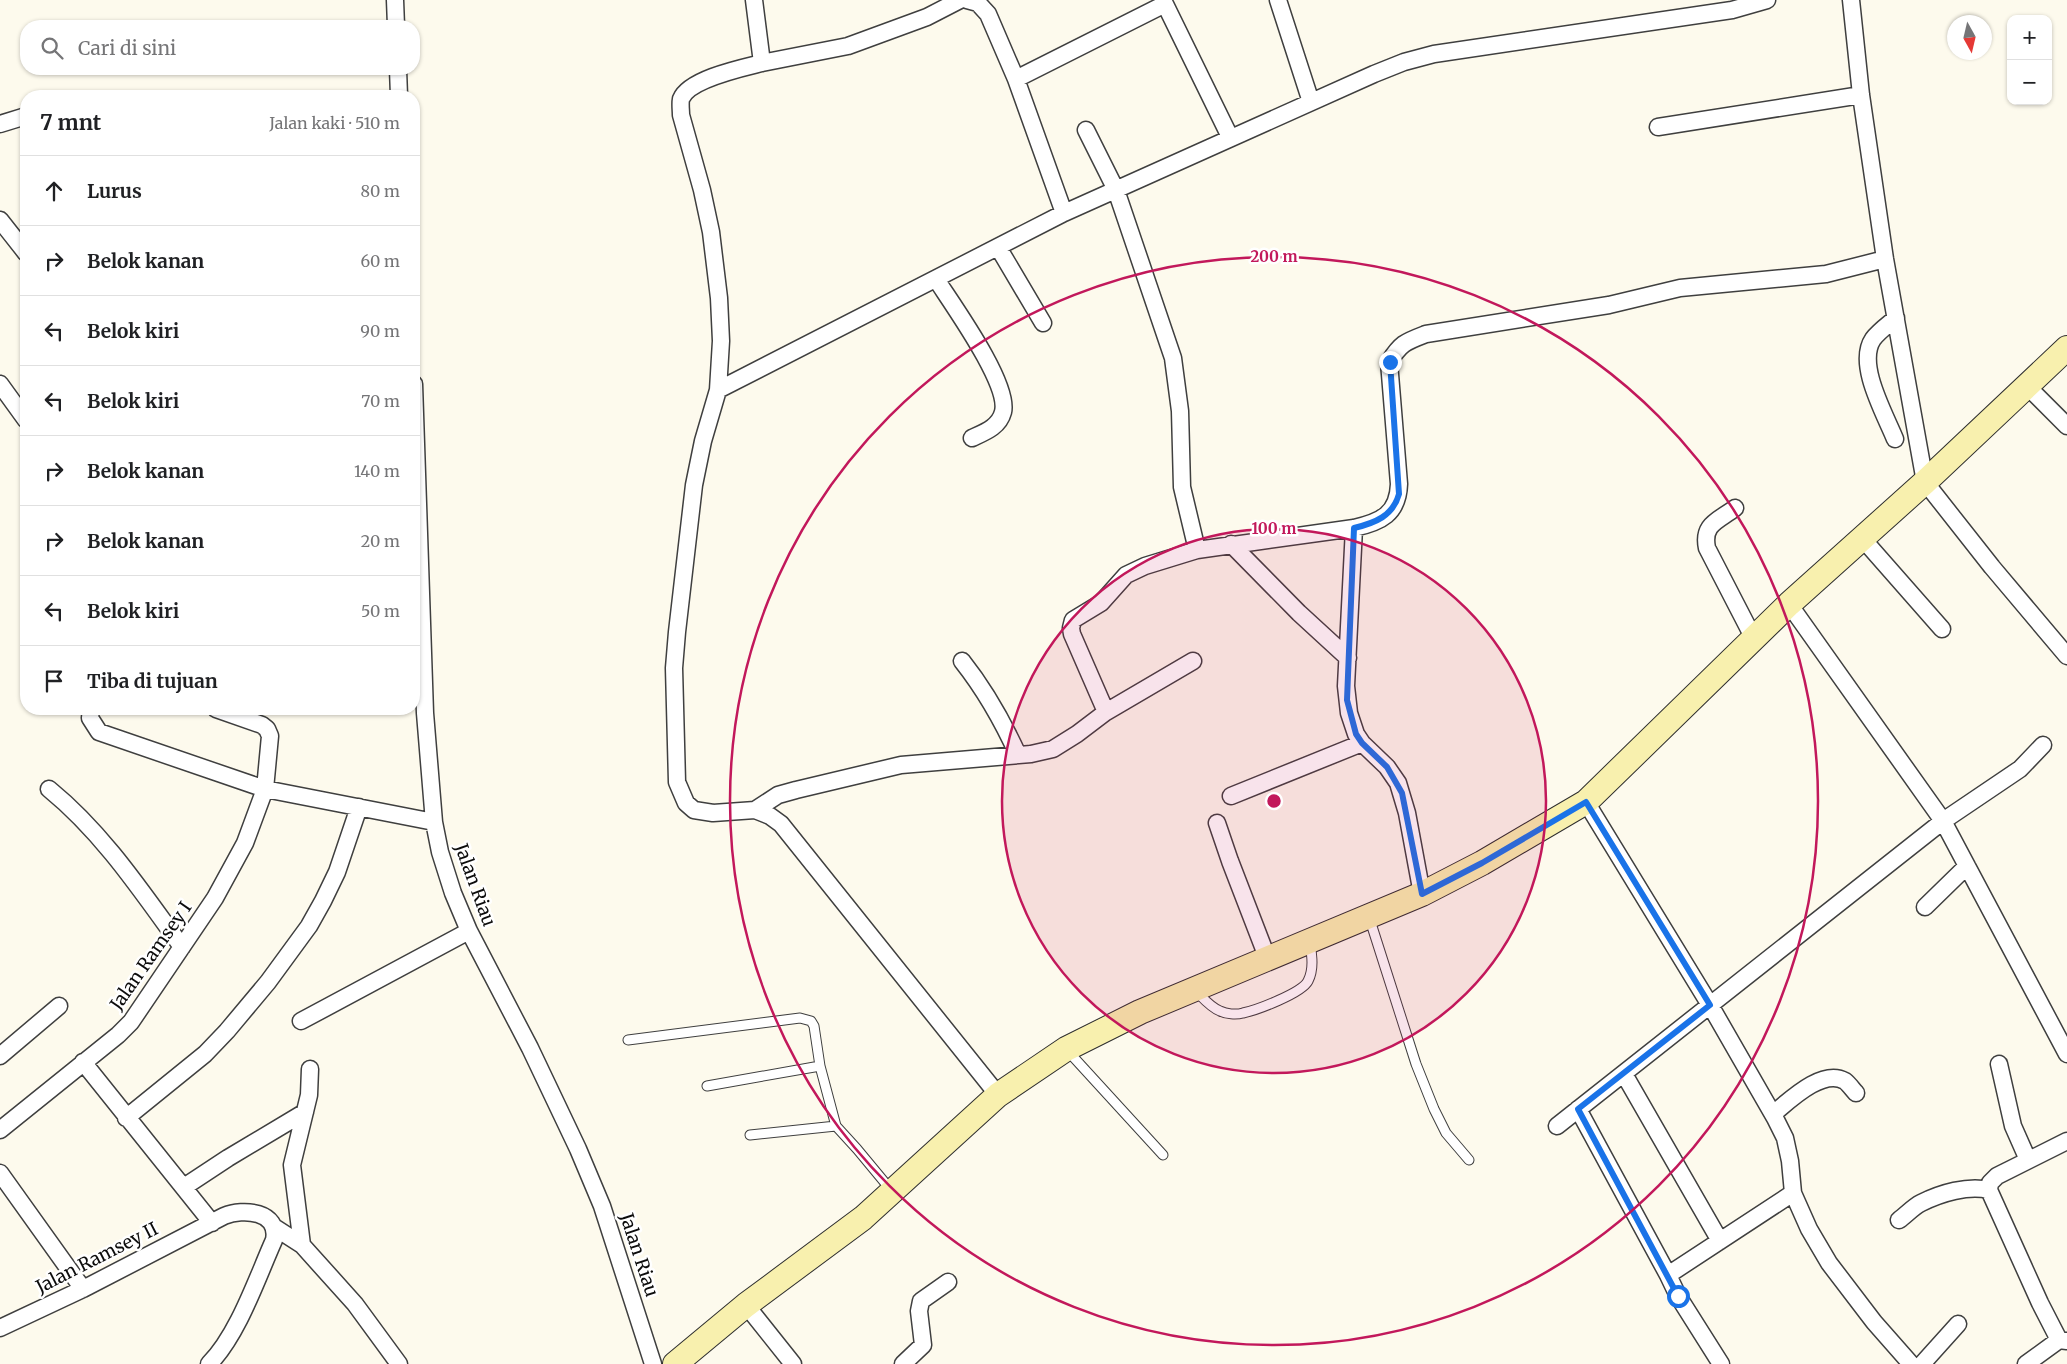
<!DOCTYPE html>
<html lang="id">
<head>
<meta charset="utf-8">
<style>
	body { margin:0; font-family:Merriweather,serif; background:#f2f2f2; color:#202124 }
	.controls { position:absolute; right:15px; top:15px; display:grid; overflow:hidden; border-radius:10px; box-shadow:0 1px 4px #0004 }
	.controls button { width:45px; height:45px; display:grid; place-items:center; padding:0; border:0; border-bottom:1px solid #e0e0e0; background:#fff; color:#202124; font:25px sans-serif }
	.compass { position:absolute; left:1947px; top:15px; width:45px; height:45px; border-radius:50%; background:#fff; box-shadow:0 1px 4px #0004; rotate:172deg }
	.stop { position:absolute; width:15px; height:15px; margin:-11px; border:4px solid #1a73e8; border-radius:50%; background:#fff }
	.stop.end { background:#1a73e8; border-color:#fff; box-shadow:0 1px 5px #0008 }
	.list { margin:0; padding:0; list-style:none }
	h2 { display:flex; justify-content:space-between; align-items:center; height:65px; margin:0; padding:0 20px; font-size:21px }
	h2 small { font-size:16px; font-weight:400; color:#757577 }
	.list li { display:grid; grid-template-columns:32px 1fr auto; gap:15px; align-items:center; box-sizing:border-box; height:70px; padding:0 20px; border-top:1px solid #e0e0e0 }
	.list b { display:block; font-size:19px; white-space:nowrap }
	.list em { font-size:16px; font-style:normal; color:#757577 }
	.icon { flex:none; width:28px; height:28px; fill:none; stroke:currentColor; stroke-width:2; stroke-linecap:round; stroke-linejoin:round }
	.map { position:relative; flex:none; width:2067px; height:1364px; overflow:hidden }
	.search { position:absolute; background:#fff; box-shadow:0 1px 4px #0004; left:20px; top:20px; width:400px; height:55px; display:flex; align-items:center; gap:12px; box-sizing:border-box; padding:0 18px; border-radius:20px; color:#757577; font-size:19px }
	.panel { position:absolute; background:#fff; box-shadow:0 1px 4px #0004; left:20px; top:90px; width:400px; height:625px; border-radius:20px }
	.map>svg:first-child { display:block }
</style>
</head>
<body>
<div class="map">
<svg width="2067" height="1364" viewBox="0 0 2067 1364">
	<rect width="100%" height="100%" fill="#fdfaed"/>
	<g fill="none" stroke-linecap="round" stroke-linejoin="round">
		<defs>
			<path id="service" d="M1369,917L1416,1064L1434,1109L1446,1133L1469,1160
				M1196,991C1203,998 1210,1007 1220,1011C1226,1014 1236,1015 1243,1013C1257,1010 1302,993 1308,981C1314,969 1312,956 1310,943
				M628,1040L800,1018L811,1021L814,1026L820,1066L836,1126
				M1066,1049L1163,1155
				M707,1086L820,1066
				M750,1135L836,1126L857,1149L891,1190"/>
			<path id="minor" d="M395,0L396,26
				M754,0L762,63C742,68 689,79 681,99C680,104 681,110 681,115L702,190L711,232L719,298L721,341L718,390L703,441L694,485L677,632L674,668L677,782L686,803L694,810L713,813L755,810L770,816L781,824L998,1095
				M967,0L978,3L988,14L1016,79L1064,213
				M1163,0L1230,137
				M1278,0L1311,102
				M1851,0L1861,95L1885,259L1925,482L1992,567L2067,656
				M762,63L848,46L927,17L960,0
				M398,69L399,96
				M1016,79L1165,4
				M0,124L26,116
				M1658,127L1861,95
				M1086,130L1116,190L1173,358L1180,411L1182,487L1197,550
				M0,220L26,253
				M998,247L1043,323
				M936,279C952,304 1010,384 1003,412C999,427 985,432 972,438
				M0,384L26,420
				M414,384L425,713L434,822L440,852L453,893L469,931L530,1048L578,1149L602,1206L653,1364
				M2026,385L2067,426
				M718,390L1064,213L1374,74L1404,62L1434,54L1732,10L1767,0
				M1895,439C1885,414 1856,364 1873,339C1879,331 1889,324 1896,318
				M1735,508C1718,521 1702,524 1707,548L1754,639
				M1354,528L1346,686L1349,713L1356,734L1362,743L1387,767L1398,783L1407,813L1422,894
				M1862,538L1942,629
				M1231,544L1299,613L1348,658
				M1789,604L1943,821L2067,1054
				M962,661C985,690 1003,722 1018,755
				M91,709L90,718L99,732L265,789L434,822
				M1106,712L1193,661
				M49,789C103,833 142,892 182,947
				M1231,796L1362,743
				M1586,802L1710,1005L1775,1118L1785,1138L1790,1161L1793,1193L1809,1229L1829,1263L1874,1322L1911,1364
				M755,810L778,795L796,790L901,765L1031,754L1053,749L1077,734L1106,712L1072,634L1071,628L1073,620L1101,603L1126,575L1145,566L1197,550L1354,528C1381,522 1398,514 1399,484L1389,362C1401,343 1405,342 1426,334L1609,305L1680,288L1826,274L1885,259
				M1217,823L1230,861L1267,957
				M1925,907L1967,866
				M301,1021L469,931
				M0,1056L59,1006
				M83,1062L212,1223
				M1999,1064L2013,1126L2028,1160
				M1624,1074L1720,1241
				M1578,1109L1668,1275
				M1773,1114C1789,1101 1822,1068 1845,1081C1849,1084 1853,1090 1856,1093
				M126,1118L205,1054L227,1031L268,982L309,926L323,901L337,872L359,807
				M1557,1126L1943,821L2020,769L2043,745
				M0,1130L118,1035L131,1022L215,898L245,843L265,789L270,736L267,729L262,725L216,709
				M0,1173L83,1289
				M184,1187L228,1158L305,1112
				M1899,1220C1906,1215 1913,1207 1921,1203C1941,1193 1968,1185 1989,1190
				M274,1227L302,1245L355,1304L399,1364
				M302,1245L292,1165L309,1095L310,1069
				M746,1305L793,1364
				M0,1328L83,1289L224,1216C243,1208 280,1211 274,1240C257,1278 238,1335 209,1364
				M2059,1340L2040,1303L1989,1190L1990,1183L1997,1176L2067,1141
				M903,1364L923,1345L919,1311L921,1301L948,1282
				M1721,1364L1678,1296L1668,1275L1793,1193
				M1922,1364L1958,1324
				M2026,1364L2059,1340L2067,1341"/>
			<path id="secondary" d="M675,1364L746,1305L863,1218L998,1095L1066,1049L1140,1012L1422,894L1482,863L1586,802L1789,604L1925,482L2067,348"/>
		</defs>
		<use href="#service" stroke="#3f3f3f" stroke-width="11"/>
		<use href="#minor" stroke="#3f3f3f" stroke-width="19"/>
		<use href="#secondary" stroke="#2e2e2e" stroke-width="26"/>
		<use href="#service" stroke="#fff" stroke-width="9"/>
		<use href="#minor" stroke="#fff" stroke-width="16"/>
		<use href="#secondary" stroke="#f8f0ae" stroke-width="24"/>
	</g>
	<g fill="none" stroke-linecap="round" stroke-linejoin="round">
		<path stroke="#1a73e8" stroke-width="6" d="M1390,362L1399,494C1393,516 1375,523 1354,528L1347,700L1356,734L1362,743L1387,767L1402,793L1422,894L1482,863L1586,802L1710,1005L1578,1109L1678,1296"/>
	</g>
	<circle cx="1274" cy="801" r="272" fill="#c2185b" fill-opacity=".12"/>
	<g fill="none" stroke="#c2185b" stroke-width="2.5">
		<circle cx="1274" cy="801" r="272"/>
		<circle cx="1274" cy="801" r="544"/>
	</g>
	<g text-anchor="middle" stroke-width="5" stroke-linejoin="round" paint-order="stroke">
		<g font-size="18" fill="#0c0c0c" stroke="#fff">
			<text transform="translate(475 885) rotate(70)" y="6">Jalan Riau</text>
			<text transform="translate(151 956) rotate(-55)" y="6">Jalan Ramsey I</text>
			<text transform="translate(639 1255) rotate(72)" y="6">Jalan Riau</text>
			<text transform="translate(97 1258) rotate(-27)" y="6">Jalan Ramsey II</text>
		</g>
	</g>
	<circle cx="1274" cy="801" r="8" fill="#c2185b" stroke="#fff" stroke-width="2.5"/>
	<g font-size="15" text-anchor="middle" font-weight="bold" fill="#c2185b" stroke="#fff" stroke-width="5" stroke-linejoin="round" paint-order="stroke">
		<text x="1274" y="262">200 m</text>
		<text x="1274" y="534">100 m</text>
	</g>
</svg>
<div class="controls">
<button>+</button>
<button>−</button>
</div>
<svg class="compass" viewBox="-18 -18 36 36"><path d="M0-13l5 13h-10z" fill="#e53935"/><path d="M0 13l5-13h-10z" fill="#757577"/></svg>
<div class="stop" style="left:1678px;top:1296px"></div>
<div class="stop end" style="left:1390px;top:362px"></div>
<div class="search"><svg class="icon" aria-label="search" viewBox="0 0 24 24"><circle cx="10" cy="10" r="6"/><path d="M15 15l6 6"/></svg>Cari di sini</div>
<section class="panel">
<h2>7 mnt<small>Jalan kaki · 510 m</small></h2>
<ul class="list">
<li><svg class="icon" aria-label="ahead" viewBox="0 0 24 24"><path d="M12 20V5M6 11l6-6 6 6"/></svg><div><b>Lurus</b></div><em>80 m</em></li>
<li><svg class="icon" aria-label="right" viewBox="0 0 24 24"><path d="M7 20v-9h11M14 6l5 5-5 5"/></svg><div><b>Belok kanan</b></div><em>60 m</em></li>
<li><svg class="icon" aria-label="left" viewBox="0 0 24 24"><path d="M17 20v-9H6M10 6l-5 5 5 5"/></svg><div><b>Belok kiri</b></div><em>90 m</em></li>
<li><svg class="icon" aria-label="left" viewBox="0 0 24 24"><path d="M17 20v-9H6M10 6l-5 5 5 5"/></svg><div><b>Belok kiri</b></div><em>70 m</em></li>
<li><svg class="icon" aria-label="right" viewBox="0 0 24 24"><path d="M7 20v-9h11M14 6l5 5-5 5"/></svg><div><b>Belok kanan</b></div><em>140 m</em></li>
<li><svg class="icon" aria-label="right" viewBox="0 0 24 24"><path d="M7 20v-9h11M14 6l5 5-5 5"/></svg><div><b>Belok kanan</b></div><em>20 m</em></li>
<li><svg class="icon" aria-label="left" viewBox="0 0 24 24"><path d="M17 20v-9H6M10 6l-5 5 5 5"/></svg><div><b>Belok kiri</b></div><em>50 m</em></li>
<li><svg class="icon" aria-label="arrive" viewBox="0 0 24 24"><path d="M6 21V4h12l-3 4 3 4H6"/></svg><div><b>Tiba di tujuan</b></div></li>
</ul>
</section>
</div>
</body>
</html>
